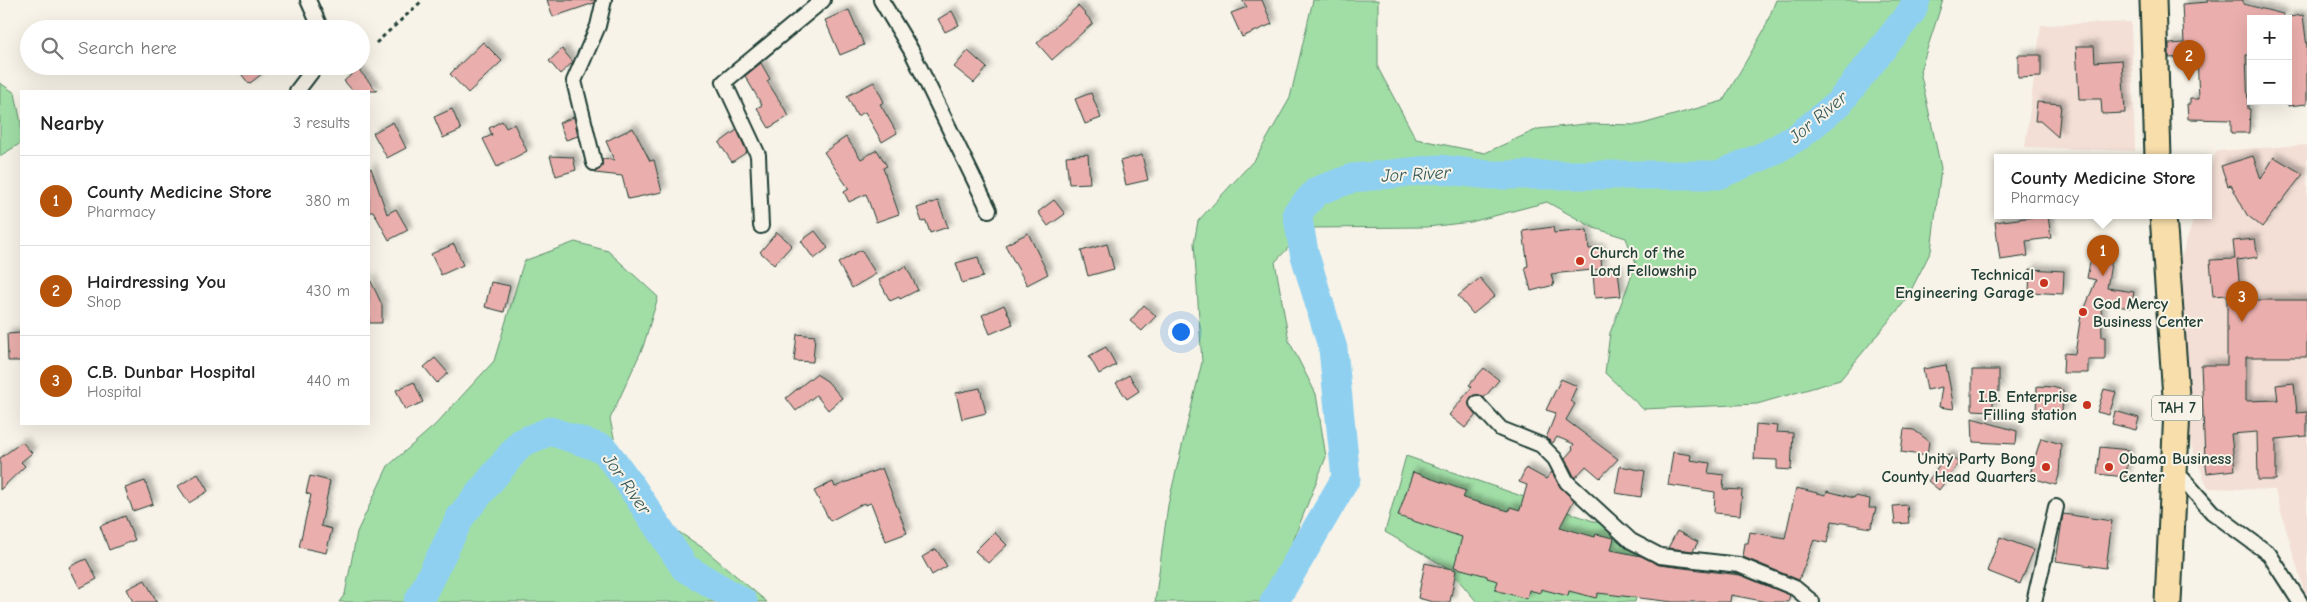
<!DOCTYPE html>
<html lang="en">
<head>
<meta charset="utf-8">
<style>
	body { margin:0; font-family:"Comic Neue",sans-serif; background:#f2f2f2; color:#222 }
	.controls { position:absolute; right:15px; top:15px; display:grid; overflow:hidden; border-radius:0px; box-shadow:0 5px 20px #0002 }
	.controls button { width:45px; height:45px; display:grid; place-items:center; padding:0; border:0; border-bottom:1px solid #e0e0e0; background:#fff; color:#222; font:25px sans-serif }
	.you { position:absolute; left:1180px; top:331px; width:18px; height:18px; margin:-12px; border:4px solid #fff; border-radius:50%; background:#1a73e8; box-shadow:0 0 0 8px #1a73e833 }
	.badge { display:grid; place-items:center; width:32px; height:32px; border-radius:50%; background:#b45309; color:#fff; font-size:16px; font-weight:700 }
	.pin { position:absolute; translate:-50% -41px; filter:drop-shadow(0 1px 2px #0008) }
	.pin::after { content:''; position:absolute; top:26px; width:18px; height:15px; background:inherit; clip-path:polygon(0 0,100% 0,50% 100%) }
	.popup { position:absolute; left:1994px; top:154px; width:218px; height:65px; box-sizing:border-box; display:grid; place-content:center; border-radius:0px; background:#fff; filter:drop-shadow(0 1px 4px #0005); font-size:16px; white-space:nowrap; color:#767676 }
	.popup b { font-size:19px; color:#222 }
	.popup::after { content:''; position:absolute; left:50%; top:100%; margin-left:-10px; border:10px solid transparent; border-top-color:#fff }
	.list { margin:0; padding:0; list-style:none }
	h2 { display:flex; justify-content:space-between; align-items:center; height:65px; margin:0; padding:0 20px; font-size:21px }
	h2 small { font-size:16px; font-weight:400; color:#767676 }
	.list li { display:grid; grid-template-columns:32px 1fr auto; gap:15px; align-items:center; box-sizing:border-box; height:90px; padding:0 20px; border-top:1px solid #e0e0e0 }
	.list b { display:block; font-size:19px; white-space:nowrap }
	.list p { margin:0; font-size:16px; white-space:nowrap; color:#767676 }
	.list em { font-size:16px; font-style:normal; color:#767676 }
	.icon { flex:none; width:28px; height:28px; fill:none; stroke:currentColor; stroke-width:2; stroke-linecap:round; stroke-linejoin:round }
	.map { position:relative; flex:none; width:2307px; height:602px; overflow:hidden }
	.search { position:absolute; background:#fff; box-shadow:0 5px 20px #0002; left:20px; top:20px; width:350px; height:55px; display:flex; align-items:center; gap:12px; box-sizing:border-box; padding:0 18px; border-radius:28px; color:#767676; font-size:19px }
	.panel { position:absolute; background:#fff; box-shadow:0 5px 20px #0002; left:20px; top:90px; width:350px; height:335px; border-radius:0px }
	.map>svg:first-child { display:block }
</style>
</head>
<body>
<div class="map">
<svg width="2307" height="602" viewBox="0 0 2307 602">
	<defs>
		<filter id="shadow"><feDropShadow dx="4.5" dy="-4.5" stdDeviation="2.5" flood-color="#0004"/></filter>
	</defs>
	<rect width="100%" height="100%" fill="#f7f3e8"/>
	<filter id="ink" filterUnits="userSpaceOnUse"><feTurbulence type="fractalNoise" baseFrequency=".02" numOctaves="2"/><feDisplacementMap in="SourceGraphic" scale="10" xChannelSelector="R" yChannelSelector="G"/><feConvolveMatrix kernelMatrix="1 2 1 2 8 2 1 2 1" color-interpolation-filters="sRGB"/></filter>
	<g filter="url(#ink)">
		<path fill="#f3dfd6" d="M2131,22L2135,151L2025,147L2041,25Z
			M2307,145V602L2275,490L2208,488L2182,422L2175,276L2195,215H2208V176L2216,151Z"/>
		<path fill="#a1dea6" stroke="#608e6d" d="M1313,0H1378V68L1416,139L1485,153L1538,129L1585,124L1639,125L1723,101L1764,30L1776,0H1943L1920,71L1941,168L1931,251L1906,300L1840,380L1757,404L1643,409L1605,373L1610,333L1636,264L1626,238L1594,228L1547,202L1471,222L1427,227L1307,228L1275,262L1289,341L1316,394L1326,457L1269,602H1155L1168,505L1202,362L1194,243L1198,221L1256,158L1290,98Z
			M0,83L15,93L21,123V143L0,156Z
			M575,242L608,251L658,297L643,347L610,419L622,475L659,519L703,548L767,602H339L345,594L357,532L388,466L435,425L494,361L524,261Z
			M1406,456L1599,523L1631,541L1643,565L1635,602H1477L1448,568L1385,532Z"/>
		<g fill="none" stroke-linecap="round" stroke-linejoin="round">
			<path stroke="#8fd0f1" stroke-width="29" d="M418,602L461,516L521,443L550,431L604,449L629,483L685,568L743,602
				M1274,602L1346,478L1333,349L1304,252L1297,213L1317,191L1353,178L1439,169L1489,175H1718L1768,154L1799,136L1839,103L1912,11L1916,0"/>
		</g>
		<path fill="#eaafac" stroke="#1f3d34" filter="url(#shadow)" d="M547,0H595L594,3L553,17Z
			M1242,0H1262L1272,24L1242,37L1231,13L1247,7Z
			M2208,0H2243V4L2283,14V19H2251V55H2246L2248,109H2250L2249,133H2231V120L2188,119L2187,104H2190V99H2199L2197,56L2169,58V44L2184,43L2182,4L2208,2Z
			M1078,6L1093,23L1052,60L1037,43Z
			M849,10L864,45L840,55L825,20Z
			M952,11L959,25L945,32L938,19Z
			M2303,15L2307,47V104L2288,106V17Z
			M483,42L502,61L468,93L450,74Z
			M2076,46H2094L2095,62L2122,60L2125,113L2102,114L2101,99H2079Z
			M562,49L573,62L560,74L549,61Z
			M968,51L987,68L974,83L954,67Z
			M2018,55H2041V77L2018,78Z
			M761,63L770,79L767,81L789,116L769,128L757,108L762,105L745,76Z
			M235,66H272L249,84Z
			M358,69L377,91H353L344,81Z
			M874,82L884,102L880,104L897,133L882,142L865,112L857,116L847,96Z
			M1091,93L1101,118L1085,124L1075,99Z
			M2037,102L2061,104L2058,137L2040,121H2035Z
			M452,109L461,130L443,138L434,117Z
			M574,117L578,136L566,140L559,123Z
			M502,121L506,128L514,124L527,151L497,167L483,139L492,135L489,128Z
			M393,122L406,148L387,158L373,133Z
			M633,128L650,161L654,160L662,192L628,199L622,176L595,173V172L602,166V159L614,160L606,141Z
			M737,130L747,152L732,162L719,143Z
			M846,137L861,159L877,150L887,166L883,168L899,214L876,222L866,194L849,202L844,192L849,189L824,152Z
			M1088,154L1090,183L1069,184L1066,156Z
			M1142,155L1148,180L1126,185L1120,161Z
			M550,156L573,157L576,170L556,176Z
			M2253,156L2261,179L2274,157L2303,174L2262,227L2247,215L2231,185L2228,186L2221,166Z
			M371,168L387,214L396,209L408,230L389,240L373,211L369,213V169Z
			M1054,200L1065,214L1048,226L1038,212Z
			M938,201L948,227L930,233L926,221L922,222L917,208Z
			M2048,215L2051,238L2026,241L2028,256L2000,260L1995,222Z
			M1553,227L1554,233L1587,230L1589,249L1600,248L1602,269L1551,274L1554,285L1531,291L1525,267L1528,266L1523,231Z
			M815,231L828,248L814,259L801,241Z
			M777,232L792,245L774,265L760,252Z
			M1028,233L1048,274L1027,285L1005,245Z
			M2255,239L2258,257L2237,260L2241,300H2307V357H2246V401L2278,400L2276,385L2294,383L2297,413L2307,412V436L2276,439V480H2258L2257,432L2231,434L2235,470L2207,473L2205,459L2201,365H2227V295L2213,296L2210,260L2235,259L2233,241Z
			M454,244L463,265L441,275L431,254Z
			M1107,244L1114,269L1088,276L1081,251Z
			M2094,248L2110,250L2109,256L2112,257L2107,288L2134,292L2131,308L2101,304L2102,337H2105V360H2088V373H2063L2064,353L2075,354L2082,308H2085L2096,280L2087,278L2090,262H2093Z
			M861,250L876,274L852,288L838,263Z
			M978,257L983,277L962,283L956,263Z
			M906,266L918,290L900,299L899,297L890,301L879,280Z
			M2030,269L2064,271L2063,294L2029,292Z
			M1618,271L1621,296L1595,298L1593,273Z
			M369,277L382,305V323H369Z
			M1480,278L1495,296L1473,314L1458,296Z
			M491,282L510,286L504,312L485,307Z
			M1004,305L1013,324L990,334L982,315Z
			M1144,305L1156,316L1142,331L1130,321Z
			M21,333V361H8L7,334Z
			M797,334L815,336L813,362L794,361Z
			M1106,347L1116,365L1099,374L1089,356Z
			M435,358L448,373L437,383L424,367Z
			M1946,365L1950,386L1954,409L1939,407L1942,387L1927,390L1923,369Z
			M1484,368L1499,380L1484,398L1479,395L1471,397L1469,405L1476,415L1465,428L1449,415L1472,387L1469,385Z
			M1972,370H1999V392H1993V411L1972,410Z
			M816,374L827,381L842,398L828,410L816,395L796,411L786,398Z
			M1129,375L1139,391L1127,399L1116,383Z
			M1561,379L1577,386L1570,401L1575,404L1566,420L1618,459L1600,478L1586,466L1575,478L1565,458L1573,449L1572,447L1574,444L1557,437L1553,443L1546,438L1556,413L1546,410Z
			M414,382L423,402L405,410L396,390Z
			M2037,386L2052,387L2063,390L2062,414L2036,413Z
			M980,388L986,413L962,419L956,393Z
			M2104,389L2116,392L2109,415L2097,412Z
			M2115,411L2139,418L2136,430L2112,424Z
			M1972,418L2017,431L2016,444L1973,442Z
			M1756,424L1777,426L1776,432L1793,433L1791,470L1777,469V460L1754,459Z
			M1904,429L1914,430L1929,441L1927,456L1901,452Z
			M2041,438L2061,444L2059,475L2056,485L2029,477Z
			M22,442L32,453L21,462L25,466L0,490V458Z
			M2100,447L2129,450L2126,477L2097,474Z
			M1673,452L1691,455L1690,460L1710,463L1708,473L1724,475L1723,489L1742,490L1740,515L1714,513L1715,492L1668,485Z
			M1947,454L1959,463L1939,490L1928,481Z
			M1620,466L1645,471L1641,497L1615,493Z
			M882,468L907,533L886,541L871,503L865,505L864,503L830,521L814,491L833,482L835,487Z
			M1526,468L1546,479L1552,472L1561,488L1574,500L1560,527L1595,537L1596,534L1614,538L1611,550L1641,556L1659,565L1740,575L1790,595L1788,602H1767L1731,595L1730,602H1673L1598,593L1596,598L1569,591L1568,596L1541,589L1540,593L1529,590L1527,599L1495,590L1498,581L1487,578V576L1454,567L1462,537L1398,516L1413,472L1466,491L1463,498L1509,511L1510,507L1520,510L1527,485L1519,482Z
			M198,474L208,491L189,503L178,486Z
			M310,476L330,481L321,526L332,529L326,553L299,547L311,495L306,493Z
			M145,481L153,504L133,511L125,488Z
			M1796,488L1826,495L1827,491L1854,498L1855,496L1870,499L1869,508H1876L1871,528L1832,521L1827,543L1814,540L1799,580L1743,557L1745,543H1748L1750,532L1785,538Z
			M1907,505L1909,523L1895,524L1893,506Z
			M2063,514L2112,521L2106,568L2056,561Z
			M125,516L135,540L109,550L100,526Z
			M1677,531L1698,542L1693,551L1668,548Z
			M994,532L1007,545L988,563L975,551Z
			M2000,537L2034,550L2020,584L1987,571Z
			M936,549L947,566L932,575L922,557Z
			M86,559L97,579L80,588L69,567Z
			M1425,563L1456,570L1450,602H1433L1418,598Z
			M145,580L157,602H133L127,589Z"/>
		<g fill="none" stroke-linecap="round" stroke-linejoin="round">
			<defs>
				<path id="street" d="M308,0L321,29
					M881,0L911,50L989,210
					M297,91L316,66
					M594,163L574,81L598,26L604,0
					M761,226L758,155L724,82L823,0
					M1477,403L1501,429L1541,445L1555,459L1567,482L1631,541L1660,556L1739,565L1795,588L1812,602
					M2183,479L2212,512L2269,554L2300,602
					M2034,602L2056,507"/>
				<path id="highway" d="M2153,0L2158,157
					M2163,215L2177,410L2168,602"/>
			</defs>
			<use href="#street" stroke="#1f3d34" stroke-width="18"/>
			<use href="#highway" stroke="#1f3d34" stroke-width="29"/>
			<path stroke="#1f3d34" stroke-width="3" stroke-dasharray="4 4" stroke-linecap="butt" d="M376,43L423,0"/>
			<use href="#street" stroke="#f7f3e8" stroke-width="14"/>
			<use href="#highway" stroke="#f8deab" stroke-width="25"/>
		</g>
	</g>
	<g fill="#c8321e" stroke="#f7f3e8" stroke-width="2">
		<circle cx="1580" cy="261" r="5"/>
		<circle cx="2044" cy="283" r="5"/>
		<circle cx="2083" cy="312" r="5"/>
		<circle cx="2087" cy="405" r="5"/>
		<circle cx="2046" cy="467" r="5"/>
		<circle cx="2109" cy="467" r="5"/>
	</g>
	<g text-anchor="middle" stroke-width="4" stroke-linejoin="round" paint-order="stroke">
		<rect fill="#f7f3e8" stroke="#60746a" stroke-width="1" x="2152" y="395.5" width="50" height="25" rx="4"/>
		<g font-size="15" font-weight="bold" fill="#1f3d34">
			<text x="2177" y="413">TAH 7</text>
		</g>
		<g font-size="16" font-weight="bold" fill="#1f3d34" stroke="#f7f3e8" text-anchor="start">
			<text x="1590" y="258">Church of the<tspan x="1590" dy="18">Lord Fellowship</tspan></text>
			<text x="2034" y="280" text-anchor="end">Technical<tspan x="2034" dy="18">Engineering Garage</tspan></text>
			<text x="2093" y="309">God Mercy<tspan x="2093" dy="18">Business Center</tspan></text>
			<text x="2077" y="402" text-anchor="end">I.B. Enterprise<tspan x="2077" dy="18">Filling station</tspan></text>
			<text x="2036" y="464" text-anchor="end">Unity Party Bong<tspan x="2036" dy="18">County Head Quarters</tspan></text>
			<text x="2119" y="464">Obama Business<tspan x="2119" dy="18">Center</tspan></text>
		</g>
		<g font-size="18" font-style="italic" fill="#355a5a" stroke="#f7f3e8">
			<text transform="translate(1818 117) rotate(-40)" y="6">Jor River</text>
			<text transform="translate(1416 174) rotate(-3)" y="6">Jor River</text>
			<text transform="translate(627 484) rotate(55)" y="6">Jor River</text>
		</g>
	</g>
</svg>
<div class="controls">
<button>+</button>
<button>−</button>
</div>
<div class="you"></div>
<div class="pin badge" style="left:2103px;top:276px">1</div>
<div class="popup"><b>County Medicine Store</b>Pharmacy</div>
<div class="pin badge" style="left:2189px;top:81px">2</div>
<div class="pin badge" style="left:2242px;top:322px">3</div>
<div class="search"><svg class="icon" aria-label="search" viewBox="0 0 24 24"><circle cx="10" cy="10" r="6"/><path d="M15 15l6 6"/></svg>Search here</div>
<section class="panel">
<h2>Nearby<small>3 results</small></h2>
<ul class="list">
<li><span class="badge">1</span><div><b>County Medicine Store</b><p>Pharmacy</p></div><em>380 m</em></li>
<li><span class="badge">2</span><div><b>Hairdressing You</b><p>Shop</p></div><em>430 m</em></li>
<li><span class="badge">3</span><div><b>C.B. Dunbar Hospital</b><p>Hospital</p></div><em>440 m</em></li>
</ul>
</section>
</div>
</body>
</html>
